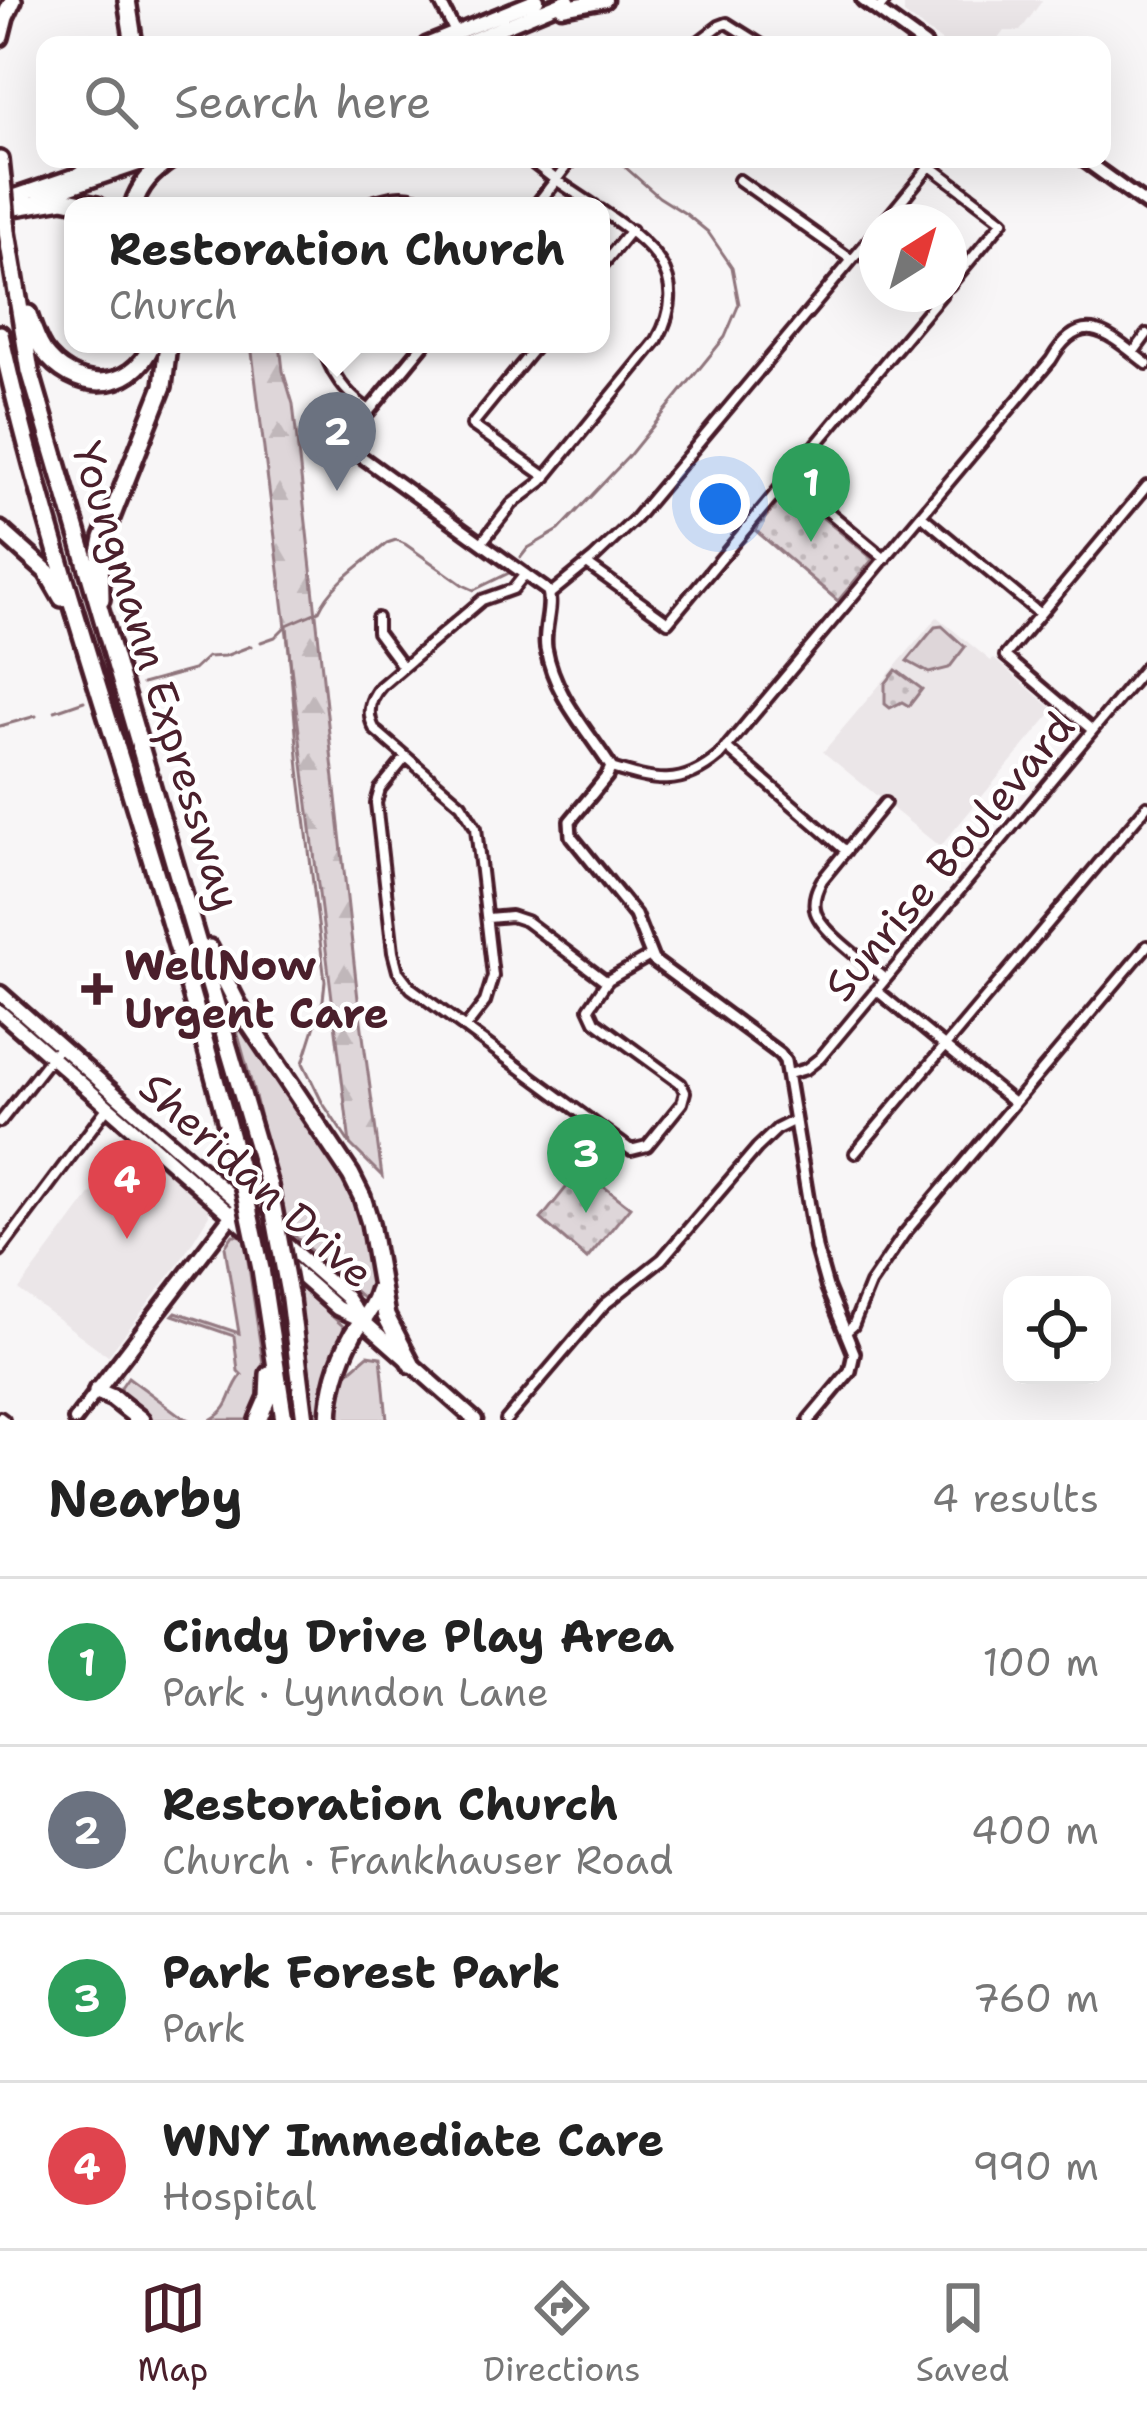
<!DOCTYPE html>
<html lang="en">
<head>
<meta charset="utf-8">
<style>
	body { margin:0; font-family:"Shantell Sans",sans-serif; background:#f6f6f6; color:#222 }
	.controls { position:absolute; right:36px; bottom:36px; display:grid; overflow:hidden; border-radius:24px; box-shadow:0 12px 48px #0002 }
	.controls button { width:108px; height:108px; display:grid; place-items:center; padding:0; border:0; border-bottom:3px solid #e0e0e0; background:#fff; color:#222; font:60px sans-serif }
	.compass { position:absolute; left:859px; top:204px; width:108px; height:108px; border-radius:50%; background:#fff; box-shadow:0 12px 48px #0002; rotate:37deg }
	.you { position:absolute; left:720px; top:504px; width:42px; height:42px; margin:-30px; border:9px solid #fff; border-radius:50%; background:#1a73e8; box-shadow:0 0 0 18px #1a73e833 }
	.badge { display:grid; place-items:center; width:78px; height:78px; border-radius:50%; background:#4a1f2b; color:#fff; font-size:39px; font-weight:700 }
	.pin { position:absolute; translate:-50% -99px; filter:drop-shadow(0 3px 6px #0008) }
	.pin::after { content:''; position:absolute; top:63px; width:42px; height:36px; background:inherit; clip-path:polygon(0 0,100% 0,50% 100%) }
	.popup { position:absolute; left:64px; top:197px; width:546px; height:156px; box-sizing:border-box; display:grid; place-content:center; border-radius:24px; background:#fff; filter:drop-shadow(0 3px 9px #0005); font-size:39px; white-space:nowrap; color:#767676 }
	.popup b { font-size:45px; color:#222 }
	.popup::after { content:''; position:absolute; left:50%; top:100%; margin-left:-24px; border:24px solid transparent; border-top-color:#fff }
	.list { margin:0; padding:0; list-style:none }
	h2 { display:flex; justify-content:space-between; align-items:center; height:156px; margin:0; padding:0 48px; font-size:51px }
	h2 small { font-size:39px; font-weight:400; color:#767676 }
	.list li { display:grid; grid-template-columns:78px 1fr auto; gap:36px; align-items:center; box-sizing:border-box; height:168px; padding:0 48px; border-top:3px solid #e0e0e0 }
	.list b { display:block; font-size:45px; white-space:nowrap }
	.list p { margin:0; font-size:39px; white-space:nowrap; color:#767676 }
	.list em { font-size:39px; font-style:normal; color:#767676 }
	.icon { flex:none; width:66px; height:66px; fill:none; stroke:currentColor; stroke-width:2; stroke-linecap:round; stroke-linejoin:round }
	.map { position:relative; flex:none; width:1147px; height:1420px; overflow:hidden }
	.search { position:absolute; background:#fff; box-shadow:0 12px 48px #0002; left:36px; right:36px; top:36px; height:132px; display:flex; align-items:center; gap:30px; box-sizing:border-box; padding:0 42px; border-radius:24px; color:#767676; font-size:45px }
	.sheet { height:828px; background:#fff }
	nav { display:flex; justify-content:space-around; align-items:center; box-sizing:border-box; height:168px; border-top:3px solid #e0e0e0; background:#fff; font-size:33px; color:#767676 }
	nav a { display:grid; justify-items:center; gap:6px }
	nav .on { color:#4a1f2b }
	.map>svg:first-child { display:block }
</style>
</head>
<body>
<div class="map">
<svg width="1147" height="1420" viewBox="0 0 1147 1420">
	<defs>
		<pattern id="forest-firs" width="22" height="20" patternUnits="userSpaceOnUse" patternTransform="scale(3)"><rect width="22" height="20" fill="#ded6d9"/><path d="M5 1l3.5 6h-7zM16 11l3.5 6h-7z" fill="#c0b7ba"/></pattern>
		<pattern id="park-dots" width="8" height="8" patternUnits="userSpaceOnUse" patternTransform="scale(3)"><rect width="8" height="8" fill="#ded6d9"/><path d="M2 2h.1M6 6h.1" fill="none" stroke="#c0b7ba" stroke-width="1.8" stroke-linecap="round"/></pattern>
	</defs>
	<rect width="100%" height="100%" fill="#f8f6f7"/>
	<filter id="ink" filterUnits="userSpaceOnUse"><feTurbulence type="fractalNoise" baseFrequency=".00833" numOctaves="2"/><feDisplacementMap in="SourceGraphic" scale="24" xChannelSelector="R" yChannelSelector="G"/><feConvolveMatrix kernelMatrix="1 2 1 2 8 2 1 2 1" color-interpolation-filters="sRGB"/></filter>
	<g filter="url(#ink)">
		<path fill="#ebe6e8" d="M904,0H1041L1042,1L1020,31H1004L993,45H947L904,14Z
			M937,617L991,661L994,659L1054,710L940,847L823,752Z
			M132,1138L208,1205L209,1215L180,1262L108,1356L19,1290Z"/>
		<path fill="#ded6d9" stroke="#947a82" stroke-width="3" d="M942,626L965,647L949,668L929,673L907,661L935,627Z
			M227,995L353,1185L363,1220L375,1292L372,1301L365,1300L286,1228L255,1096Z
			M233,1235H239L244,1239L246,1247L265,1377L262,1397L251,1420H210C234,1407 227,1393 242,1375L238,1371L234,1336L173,1315L176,1312L239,1333L225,1247Z
			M295,1283L344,1327L329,1370L324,1420H314Z
			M368,1355L381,1357L387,1420H340L339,1380Z
			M128,1377L182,1417L189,1420H152L122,1393L121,1387Z"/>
		<path fill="url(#forest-firs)" stroke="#947a82" stroke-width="3" d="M251,344H280L283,371L293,404L358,999L382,1176L350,1144Z"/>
		<path fill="url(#park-dots)" stroke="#947a82" stroke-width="3" d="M789,490L873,559L838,601L755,530Z
			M896,670L922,689L909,706L902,702L890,708L885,704V684Z
			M581,1169L630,1207L587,1259L541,1219Z"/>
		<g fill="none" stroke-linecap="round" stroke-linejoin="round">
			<path stroke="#8f747b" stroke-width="3" d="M521,557L528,548L559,530L628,457L725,337L739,304L732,267L708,232L686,214L659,197L616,159
				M287,625L299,769L325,981L323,1000L303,1063L322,1102L350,1144
				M261,642L275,637L287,625L319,611C333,581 363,564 387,543L396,540L405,544L463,585L474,590L509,573
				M142,684L193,670L207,657L225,656L251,646
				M55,711L84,701
				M0,726L36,716"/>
			<defs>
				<path id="minor" d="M878,10L886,0
					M694,45L719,26L727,23L762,45
					M572,159L556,180L595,206
					M921,159L1003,221L949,286
					M739,180L852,260
					M360,206C387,197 407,189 432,206
					M884,222L930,166
					M601,267L631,230
					M323,344C329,373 346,394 369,410
					M538,344L472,425L546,477
					M1133,353L1147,334
					M788,478L885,559
					M921,515L1040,614
					M482,542L512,504L542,481L657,340C693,275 650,244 601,210
					M587,564L668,622L942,294
					M550,594L594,558L635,519L877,230
					M377,618V632L403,667
					M1092,730L1005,656L1147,486
					M726,747L846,851
					M406,757L380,789L376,803L393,952L398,971L411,988L631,1150L647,1146L682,1103L685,1092L681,1084L595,1021L589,1008L608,980L650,956
					M611,768C654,781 681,789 719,756L1051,360C1082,306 1109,335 1147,364
					M885,803L822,880C817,889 813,898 815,909C818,930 868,964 885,979
					M488,918L511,916L526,921L607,982
					M876,990L1014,1103
					M465,1028L485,1002L493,976L476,828L461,804L375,730C366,714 369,699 381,686L482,600L513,589L525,574
					M789,1074L806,1069L820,1058L1147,665
					M0,1122L60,1046
					M855,1153L1147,806
					M0,1251L107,1108
					M846,1332L853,1326L870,1284L904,1234L1147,946
					M0,1417L4,1420
					M506,1420L604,1305L662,1259L757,1148L777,1129L795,1120"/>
				<path id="tertiary" d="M439,0L457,35
					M529,159L556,180L536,206
					M424,344L350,434L348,444L359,455L548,591C553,609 543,628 546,648C554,695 586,728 611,767L607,776L570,821L571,836L635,915L653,960L780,1054L785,1061L816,1248L827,1287L854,1353L850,1371L809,1420"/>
				<path id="secondary" d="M863,0L925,45
					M1083,159L1147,205
					M75,1420L97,1391"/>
				<path id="primary" d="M562,8L605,0
					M426,45L537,0
					M459,45L568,0
					M41,197L153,159
					M1,201L124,159
					M0,993L346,1297L361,1319
					M0,1012L337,1308L362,1320L475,1420
					M97,1391L235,1211"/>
				<path id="motorway" d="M127,0L134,45
					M0,37L5,17L13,0
					M0,160L2,179
					M79,175L104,159
					M133,206C140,184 152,172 171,159
					M9,208L63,199L97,206
					M7,232L30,371L269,1186
					M28,314C32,326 36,339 43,350C73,392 131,395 152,344
					M0,334C47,546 121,750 181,959C203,1032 222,1106 242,1179
					M0,530L47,572L62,598
					M101,599L100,553L103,538L163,386L168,344
					M209,948L241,1011L351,1175L362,1197L370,1223L386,1316L411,1364
					M261,1269L284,1420
					M290,1299L305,1420
					M97,1391L113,1398L141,1420
					M258,1420L268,1397L269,1374
					M329,1420C330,1389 338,1361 353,1334C362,1319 374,1308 378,1291"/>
			</defs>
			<use href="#minor" stroke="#4a1f2b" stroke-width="16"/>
			<use href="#tertiary" stroke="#4a1f2b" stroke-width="18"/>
			<use href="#secondary" stroke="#4a1f2b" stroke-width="20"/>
			<use href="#primary" stroke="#4a1f2b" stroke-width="21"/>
			<use href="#motorway" stroke="#4a1f2b" stroke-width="24"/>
			<use href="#minor" stroke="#fff" stroke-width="8"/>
			<use href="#tertiary" stroke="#fff" stroke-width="9"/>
			<use href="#secondary" stroke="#fff" stroke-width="10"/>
			<use href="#primary" stroke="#fff" stroke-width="12"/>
			<use href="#motorway" stroke="#fff" stroke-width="15"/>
			<defs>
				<path id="motorway-bridge" d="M2,179L7,232
					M242,1179L261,1269
					M269,1186L290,1299"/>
			</defs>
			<use href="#motorway-bridge" stroke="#4a1f2b" stroke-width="24" stroke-linecap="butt"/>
			<use href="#motorway-bridge" stroke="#fff" stroke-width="15"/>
		</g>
	</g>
	<path fill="#4a1f2b" stroke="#fff" stroke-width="4.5" d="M91 971h12v12h12v12h-12v12h-12v-12h-12v-12h12z"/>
	<g text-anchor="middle" stroke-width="9" stroke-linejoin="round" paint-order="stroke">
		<g font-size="42" fill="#4a1f2b" stroke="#fff">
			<text transform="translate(157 676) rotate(73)" y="15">Youngmann Expressway</text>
			<text transform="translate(949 856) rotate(-50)" y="15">Sunrise Boulevard</text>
			<text transform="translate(257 1180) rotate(42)" y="15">Sheridan Drive</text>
		</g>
		<g font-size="42" font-weight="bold" fill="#4a1f2b" stroke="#fff" text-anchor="start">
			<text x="124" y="980">WellNow<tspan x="124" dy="48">Urgent Care</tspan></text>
		</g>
	</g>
</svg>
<div class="controls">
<button><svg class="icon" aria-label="locate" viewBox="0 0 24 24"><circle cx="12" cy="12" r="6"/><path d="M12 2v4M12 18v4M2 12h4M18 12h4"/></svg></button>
</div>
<svg class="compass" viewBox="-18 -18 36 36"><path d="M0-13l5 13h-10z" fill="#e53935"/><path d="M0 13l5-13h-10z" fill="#767676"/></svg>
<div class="you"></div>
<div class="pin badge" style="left:811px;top:542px;background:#2e9e5b">1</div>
<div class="pin badge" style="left:337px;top:491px;background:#6b7280">2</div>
<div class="popup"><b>Restoration Church</b>Church</div>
<div class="pin badge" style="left:586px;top:1213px;background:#2e9e5b">3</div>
<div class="pin badge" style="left:127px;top:1239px;background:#e0444e">4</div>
<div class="search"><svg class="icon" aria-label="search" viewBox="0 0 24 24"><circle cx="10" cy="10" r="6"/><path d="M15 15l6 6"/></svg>Search here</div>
</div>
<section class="sheet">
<h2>Nearby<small>4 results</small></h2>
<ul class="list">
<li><span class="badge" style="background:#2e9e5b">1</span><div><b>Cindy Drive Play Area</b><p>Park · Lynndon Lane</p></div><em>100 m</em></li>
<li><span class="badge" style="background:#6b7280">2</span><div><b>Restoration Church</b><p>Church · Frankhauser Road</p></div><em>400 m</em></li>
<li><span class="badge" style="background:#2e9e5b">3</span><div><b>Park Forest Park</b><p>Park</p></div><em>760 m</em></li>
<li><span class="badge" style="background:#e0444e">4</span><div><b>WNY Immediate Care</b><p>Hospital</p></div><em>990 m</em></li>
</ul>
</section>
<nav>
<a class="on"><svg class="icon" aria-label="map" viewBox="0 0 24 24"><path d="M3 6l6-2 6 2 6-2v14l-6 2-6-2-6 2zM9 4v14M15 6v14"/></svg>Map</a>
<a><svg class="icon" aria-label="directions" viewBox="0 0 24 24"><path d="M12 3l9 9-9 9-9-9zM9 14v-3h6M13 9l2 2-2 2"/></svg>Directions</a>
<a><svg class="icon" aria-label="saved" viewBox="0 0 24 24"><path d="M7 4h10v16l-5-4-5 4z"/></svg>Saved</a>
</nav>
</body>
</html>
